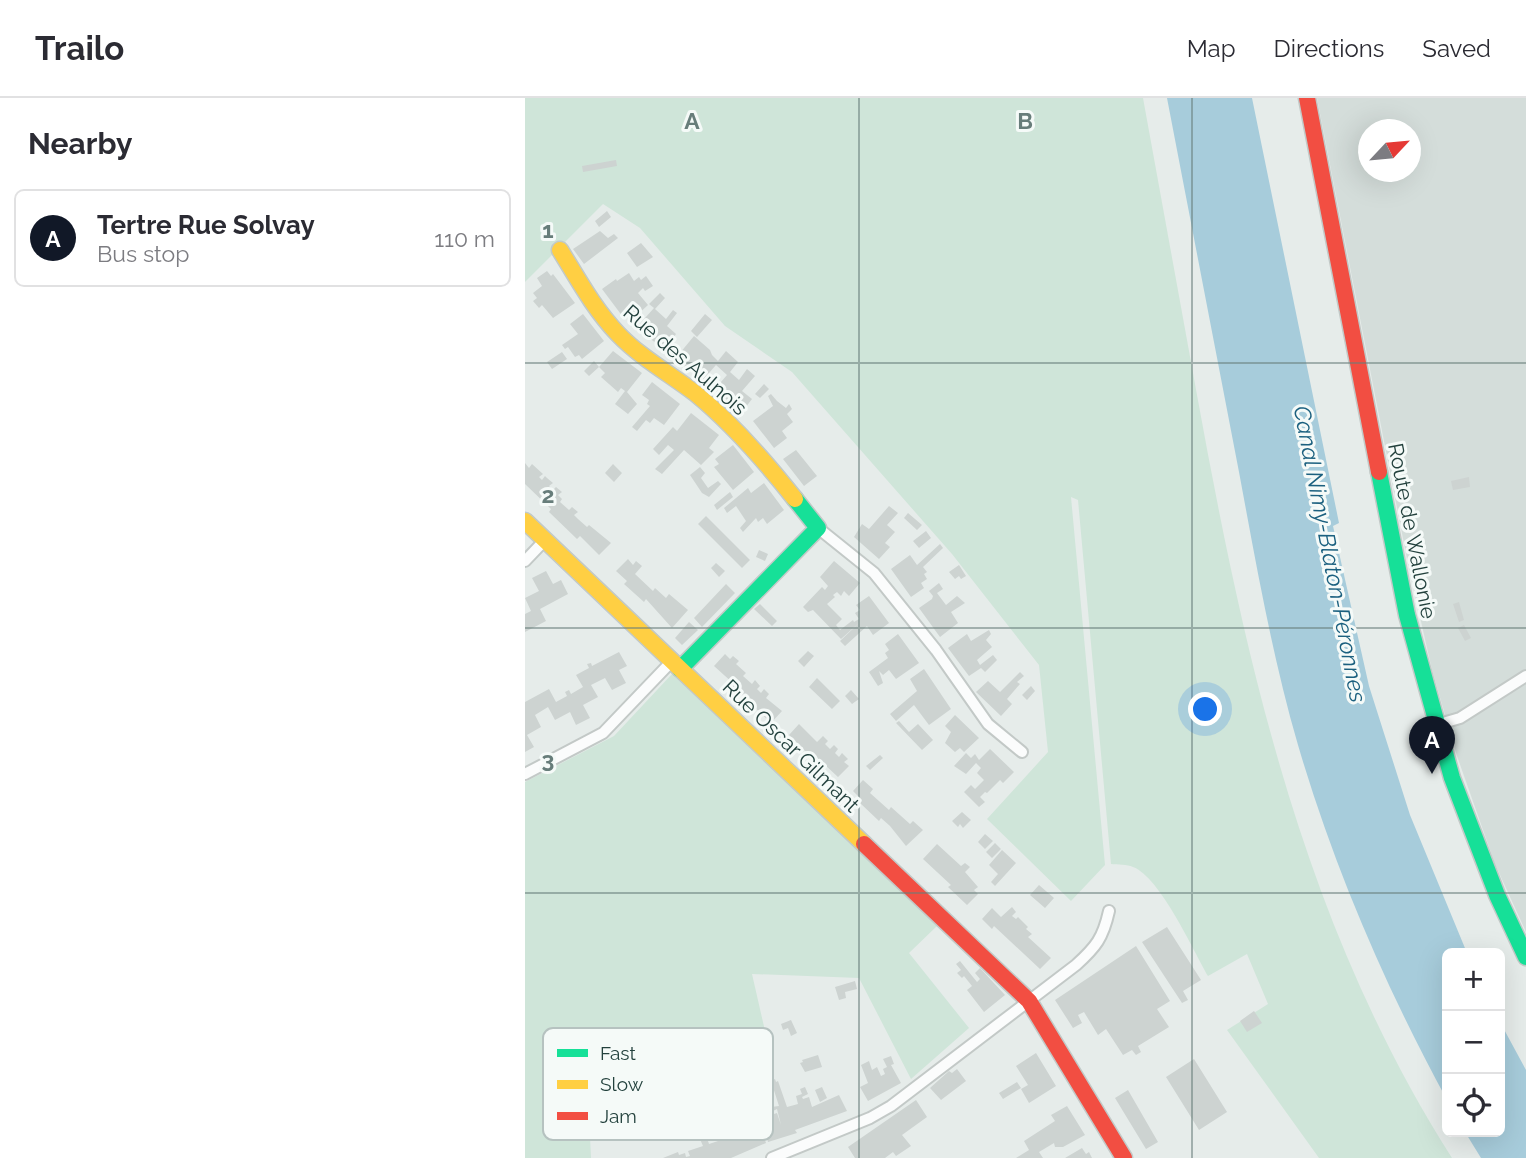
<!DOCTYPE html>
<html lang="en">
<head>
<meta charset="utf-8">
<style>
	body { margin:0; font-family:Raleway,sans-serif; background:#f7f7f7; color:#2b2b33 }
	.controls { position:absolute; right:21px; bottom:21px; display:grid; overflow:hidden; border-radius:10px; box-shadow:0 7px 28px #0002 }
	.controls button { width:63px; height:63px; display:grid; place-items:center; padding:0; border:0; border-bottom:2px solid #e1e1e2; background:#fff; color:#2b2b33; font:35px sans-serif }
	.compass { position:absolute; left:833px; top:21px; width:63px; height:63px; border-radius:50%; background:#fff; box-shadow:0 7px 28px #0002; rotate:64deg }
	.you { position:absolute; left:681px; top:612px; width:24px; height:24px; margin:-18px; border:5px solid #fff; border-radius:50%; background:#1a73e8; box-shadow:0 0 0 10px #1a73e833 }
	.badge { display:grid; place-items:center; width:46px; height:46px; border-radius:50%; background:#111827; color:#fff; font-size:23px; font-weight:700 }
	.pin { position:absolute; translate:-50% -58px; filter:drop-shadow(0 2px 4px #0008) }
	.pin::after { content:''; position:absolute; top:37px; width:24px; height:21px; background:inherit; clip-path:polygon(0 0,100% 0,50% 100%) }
	.list { margin:0; padding:0; list-style:none }
	h2 { display:flex; justify-content:space-between; align-items:center; height:91px; margin:0; padding:0 28px; font-size:30px }
	h2 small { font-size:23px; font-weight:400; color:#7c7c81 }
	.list li { display:grid; grid-template-columns:46px 1fr auto; gap:21px; align-items:center; box-sizing:border-box; height:98px; margin:0 14px 14px; padding:0 14px; border:2px solid #e1e1e2; border-radius:10px }
	.list b { display:block; font-size:26px; white-space:nowrap }
	.list p { margin:0; font-size:23px; white-space:nowrap; color:#7c7c81 }
	.list em { font-size:23px; font-style:normal; color:#7c7c81 }
	.icon { flex:none; width:38px; height:38px; fill:none; stroke:currentColor; stroke-width:2; stroke-linecap:round; stroke-linejoin:round }
	.map { position:relative; flex:none; width:1001px; height:1060px; overflow:hidden }
	header { display:flex; align-items:center; gap:42px; box-sizing:border-box; height:98px; padding:0 35px; background:#fff; border-bottom:2px solid #e1e1e2 }
	header strong { font-size:33px }
	nav { display:flex; gap:38px; margin-inline-start:auto; font-size:24px }
	main { display:flex }
	aside { flex:1; background:#fff }
	.map>svg:first-child { display:block }
</style>
</head>
<body>
<header>
<strong>Trailo</strong>
<nav><a>Map</a><a>Directions</a><a>Saved</a></nav>
</header>
<main>
<aside>
<h2>Nearby<small></small></h2>
<ul class="list">
<li><span class="badge">A</span><div><b>Tertre Rue Solvay</b><p>Bus stop</p></div><em>110 m</em></li>
</ul>
</aside>
<div class="map">
<svg width="1001" height="1060" viewBox="0 0 1001 1060">
	<rect width="100%" height="100%" fill="#e6ecea"/>
	<path fill="#d4ddda" fill-rule="evenodd" d="M792,0H1001V834L970,766L932,658L907,572L883,466ZM844,32H886V74H844Z"/>
	<path fill="#cfe5d9" d="M0,0H618C636,99 654,198 672,297C721,566 778,826 927,1060H794L702,932L743,906L722,856L683,878C668,852 635,779 608,769C602,766 593,767 586,766L553,402L546,399L580,767L546,803L462,721L523,654L514,567L427,456L267,274L200,228L115,130L78,106L0,184Z
		M147,576L412,828L384,855L444,930L386,981L334,880L227,876L248,968L64,1017L66,1060H0V684L89,638Z"/>
	<path fill="#a7ccdb" d="M642,0H727L814,425L808,428L844,588L885,717L942,855H922V1002C861,890 809,770 773,647C747,558 731,465 714,374C690,249 666,125 642,0Z
		M975,924L1001,972V1060H956L940,1034H975Z"/>
	<path fill="#cdd3d1" d="M91,62L92,68L58,74L57,68Z
		M82,113L86,119L74,129L70,123Z
		M75,133L83,140L89,136L93,140L59,166L48,151Z
		M116,145L128,159L112,169L102,155Z
		M22,173L26,178L28,176L50,205L28,220L17,207L14,210L8,203L12,200L8,195L17,188L12,180Z
		M104,175L109,183L114,179L116,182L121,178L128,188L120,193L118,190L113,195L123,207L111,218L107,213L98,219L77,191L91,181L92,183Z
		M135,195L140,200L130,211L141,221L148,212L152,215L142,228L151,236L140,252L111,230L129,210L124,206Z
		M58,216L79,243L57,261L54,257L50,259L43,249L40,251L37,247L53,236L45,226Z
		M180,216L187,222L172,239L166,233Z
		M169,238L185,252L187,257L193,263L201,253L213,264L205,274L214,282L222,271L230,278L217,293L227,301L217,314L189,292L202,277L191,267L177,283L150,261Z
		M88,253L117,275L102,294L112,306L103,316L90,306L100,293L96,290L93,294L76,279L80,275L74,269Z
		M37,254L42,261L27,271L22,264Z
		M69,263L74,269L64,278L59,273Z
		M127,284L155,306L139,327L129,320L125,325L121,322L112,333L107,329L125,308L122,306L124,302L117,297Z
		M239,286L244,291L235,300L230,296Z
		M246,296L252,303L261,310L264,306L267,311L262,316L268,324L257,333L262,340L249,350L228,323L248,308L243,298Z
		M166,315L194,337L184,350L189,354L176,367L159,352L137,376L130,371L149,352L143,347L134,357L128,351L148,329L152,333Z
		M208,347L229,374L208,392L189,369L194,366L190,361Z
		M271,352L292,378L279,388L258,361Z
		M0,365L4,370L7,366L18,376L14,379L17,382L20,378L22,380L28,385L24,388L28,392L31,389L37,394L33,397L37,401L35,404L44,412L47,409L53,414L49,417L53,421L62,429L64,427L86,445L74,457L55,438L52,441L24,414L26,411L0,386Z
		M88,366L97,375L89,384L80,375Z
		M175,369L180,375L176,380L183,390L193,383L196,386L184,399L177,395L165,377Z
		M944,379L945,389L928,392L926,383Z
		M239,385L259,412L242,426L238,420L233,424L231,420L218,434L215,430L221,423L211,408L202,415L199,410L223,390L226,395Z
		M205,394L208,399L192,412L189,407Z
		M364,408L373,415L362,427L370,434L360,445L365,449L354,461L329,439L337,426L344,431Z
		M383,415L397,427L392,432L379,420Z
		M181,418L225,462L217,470L173,426Z
		M401,433L406,440L394,450L388,443Z
		M415,446L418,450L398,469L402,474L399,476L402,481L396,485L399,490L386,499L366,471L385,457L392,467Z
		M234,452L243,456L240,463L231,459Z
		M103,461L108,467L111,463L117,468L110,476L128,493L130,490L141,500L144,496L163,512L147,530L121,501L119,504L99,486L102,483L91,473Z
		M309,463L335,485L324,498L319,493L316,498L312,494L308,497L310,499L302,506L317,521L311,527L315,532L328,522L329,524L334,521L330,515L335,512L331,507L344,498L364,525L348,537L342,528L320,548L315,543L335,524L316,541L288,512L283,514L278,509L297,489L300,492L303,488L295,479Z
		M191,465L200,473L194,479L186,470Z
		M434,467L441,478L436,481L434,478L430,481L424,474Z
		M21,473L28,486L36,482L43,496L15,511L21,523L0,534V516L6,513L0,500L14,493L7,480Z
		M414,485L418,491L412,495L421,507L432,498L440,505L426,514L433,525L415,539L394,510L407,501L408,498L404,493Z
		M201,486L210,495L177,529L169,520Z
		M934,504L939,522L934,524L928,506Z
		M235,506L252,523L247,528L229,511Z
		M164,524L173,532L157,547L150,540Z
		M939,527L946,540L940,543L933,530Z
		M464,532L466,536L461,542L467,549L452,562L455,567L468,557L472,562L460,574L456,570L444,578L423,550L442,536L446,543Z
		M373,536L394,565L371,581L364,572L358,577L354,573L358,585L353,588L344,574L363,560L360,555L364,552L360,546Z
		M283,553L289,558L279,569L273,563Z
		M94,554L102,568L94,572L101,585L87,592L80,580L66,587L73,599L58,607L65,620L51,627L45,614L30,622L23,609L10,617L16,629L2,637L9,649L0,654V604L24,591L31,604L42,598L40,594L44,592L46,596L58,589L51,577L64,570L62,566L66,565L67,568Z
		M200,556L205,561L208,558L214,563L211,566L221,575L218,578L227,586L230,582L235,588L232,591L236,595L239,591L244,596L241,600L257,613L246,625L207,588L209,586L189,568Z
		M399,571L426,611L404,627L389,607L371,623L365,616L392,593L385,581Z
		M495,574L499,578L492,584L495,586L482,601L487,606L476,618L451,594L463,583L475,594Z
		M292,580L315,603L307,611L284,589Z
		M506,588L510,593L502,602L497,597Z
		M326,592L334,601L327,606L320,598Z
		M430,617L454,640L439,654L435,650L430,654L420,645L426,634L420,628Z
		M374,623L384,634L393,626L408,642L397,652L371,625Z
		M274,626L292,644L298,638L303,643L300,646L305,651L309,647L313,651L310,655L314,659L317,655L323,661L319,664L324,668L313,679L285,653L283,656L264,637Z
		M465,651L489,674L478,685L475,682L462,695L460,694L455,699L460,704L454,709L439,694L446,687L450,691L459,682L452,675L456,670L451,665L441,676L429,668L441,655L446,660L450,656L454,662Z
		M355,657L358,660L345,672L341,668Z
		M338,682L348,691L345,695L364,712L366,709L385,726L388,723L398,732L381,748L365,728L356,720L354,723L335,705L337,702L328,693Z
		M437,714L446,722L438,730L435,726L433,729L427,723Z
		M460,736L468,743L460,751L453,744Z
		M470,745L476,751L467,760L461,754Z
		M412,746L436,768L440,765L445,769L440,774L453,789L449,792L453,796L442,807L423,789L426,787L398,761Z
		M477,752L491,765L470,788L466,784L473,776L464,767Z
		M514,787L529,800L520,810L505,797Z
		M487,809L491,814L487,818L491,821L493,819L503,829L501,831L507,836L503,839L526,860L515,871L469,828L467,831L457,821L467,810L476,819Z
		M642,829L676,882L658,893L663,902L657,905L617,844Z
		M611,848L645,903L632,911L644,929L613,948L616,954L611,957L607,952L598,957L581,931L573,937L559,914L553,917L557,925L548,930L530,902Z
		M435,863L452,884L455,881L450,875L455,870L480,897L459,914L442,892L447,888L439,878L437,880L432,875L436,872L431,866Z
		M330,883L332,891L320,894L321,900L314,902L310,889Z
		M729,913L737,925L722,934L715,923Z
		M266,922L272,935L266,938L263,930L258,932L256,926Z
		M511,955L531,988L504,1005L496,991L503,987L491,968Z
		M293,957L297,969L280,974L275,965L278,964L277,962Z
		M366,958L369,966L366,967L376,985L343,1003L335,989L343,985L336,967L344,963L347,972L352,969L356,978L360,976L358,971L362,969L358,961Z
		M669,961L702,1014L674,1032L641,979Z
		M432,971L441,983L416,1002L405,990L424,973L427,975Z
		M250,981L251,984L253,983L262,1009L273,1006L271,998L277,996L275,991L280,989L283,996L277,999L278,1001L284,999L287,1009L314,997L322,1013L270,1032L272,1035L243,1044L236,1020L252,1015L256,1027L252,1011L248,1013L246,1009L254,1008L246,983Z
		M492,984L496,990L478,1001L474,995Z
		M297,989L302,1000L295,1004L290,992Z
		M603,992L633,1044L621,1051L590,1000Z
		M193,1001L200,1018L219,1013L223,1023L228,1022L231,1030L235,1028L241,1045L206,1060H138L153,1054L154,1057L160,1055L161,1059L165,1058L163,1053L178,1048L168,1025L176,1022L184,1046L196,1042L194,1037L199,1036L187,1003Z
		M391,1002L402,1019L377,1037L386,1048L371,1058L368,1054L360,1060H330L323,1049Z
		M542,1008L560,1037L538,1049H530L529,1045L514,1054L518,1060H491L504,1052L499,1043L530,1023L526,1017Z
		M557,1050L561,1056L564,1054L567,1060H540Z"/>
	<g fill="none" stroke-linecap="round" stroke-linejoin="round">
		<defs>
			<path id="street" d="M293,430L349,475L411,552L463,626L497,654
				M0,463L20,442
				M911,627L935,620L1001,578
				M0,676L78,635L147,563
				M247,1060L345,1020L366,1008L551,867C571,849 578,840 584,813"/>
			<path id="fast" d="M854,374L882,517L927,680L972,797L1001,859
				M155,571L293,430L270,401"/>
			<path id="slow" d="M35,152C53,181 69,211 93,236C115,259 145,276 170,295C208,326 240,363 270,401
				M0,423L339,746"/>
			<path id="jam" d="M782,0L854,374
				M339,746L504,903L599,1060"/>
		</defs>
		<use href="#street" stroke="#c3c9c7" stroke-width="14"/>
		<use href="#fast" stroke="#c2c9c7" stroke-width="19"/>
		<use href="#slow" stroke="#c2c9c7" stroke-width="19"/>
		<use href="#jam" stroke="#c2c9c7" stroke-width="19"/>
		<use href="#street" stroke="#fbfcfc" stroke-width="10"/>
		<use href="#fast" stroke="#16e098" stroke-width="16"/>
		<use href="#slow" stroke="#ffcf43" stroke-width="16"/>
		<use href="#jam" stroke="#f24e42" stroke-width="16"/>
	</g>
	<path fill="none" stroke="#677d7a" stroke-width="2" stroke-opacity="0.55" d="M334,0V1060M667,0V1060M0,265H1001M0,530H1001M0,795H1001"/>
	<g text-anchor="middle" stroke-width="6" stroke-linejoin="round" paint-order="stroke">
		<g font-size="21" fill="#23413d" stroke="#f5faf8">
			<text transform="translate(160 262) rotate(41)" y="7">Rue des Aulnois</text>
			<text transform="translate(887 433) rotate(79)" y="7">Route de Wallonie</text>
			<text transform="translate(266 648) rotate(44)" y="7">Rue Oscar Gilmant</text>
		</g>
		<g font-size="23" font-style="italic" fill="#1b607f" stroke="#f5faf8">
			<text transform="translate(805 456) rotate(79)" y="8">Canal Nimy-Blaton-Péronnes</text>
		</g>
	</g>
	<rect x="18" y="930" width="230" height="112" rx="10" fill="#f5faf8" stroke="#b6c2c0" stroke-width="2"/>
	<rect x="32" y="951" width="31" height="8" fill="#16e098"/>
	<rect x="32" y="982" width="31" height="9" fill="#ffcf43"/>
	<rect x="32" y="1014" width="31" height="8" fill="#f24e42"/>
	<g font-size="19" fill="#23413d">
		<text x="75" y="962">Fast</text>
		<text x="75" y="993">Slow</text>
		<text x="75" y="1025">Jam</text>
	</g>
	<g font-size="23" text-anchor="middle" font-weight="bold" fill="#677d7a" stroke="#f5faf8" stroke-width="6" stroke-linejoin="round" paint-order="stroke">
		<text x="167" y="31">A</text>
		<text x="500" y="31">B</text>
		<text x="23" y="140">1</text>
		<text x="23" y="405">2</text>
		<text x="23" y="670">3</text>
	</g>
</svg>
<div class="controls">
<button>+</button>
<button>−</button>
<button><svg class="icon" aria-label="locate" viewBox="0 0 24 24"><circle cx="12" cy="12" r="6"/><path d="M12 2v4M12 18v4M2 12h4M18 12h4"/></svg></button>
</div>
<svg class="compass" viewBox="-18 -18 36 36"><path d="M0-13l5 13h-10z" fill="#e53935"/><path d="M0 13l5-13h-10z" fill="#7c7c81"/></svg>
<div class="you"></div>
<div class="pin badge" style="left:907px;top:676px">A</div>
</div>
</main>
</body>
</html>
